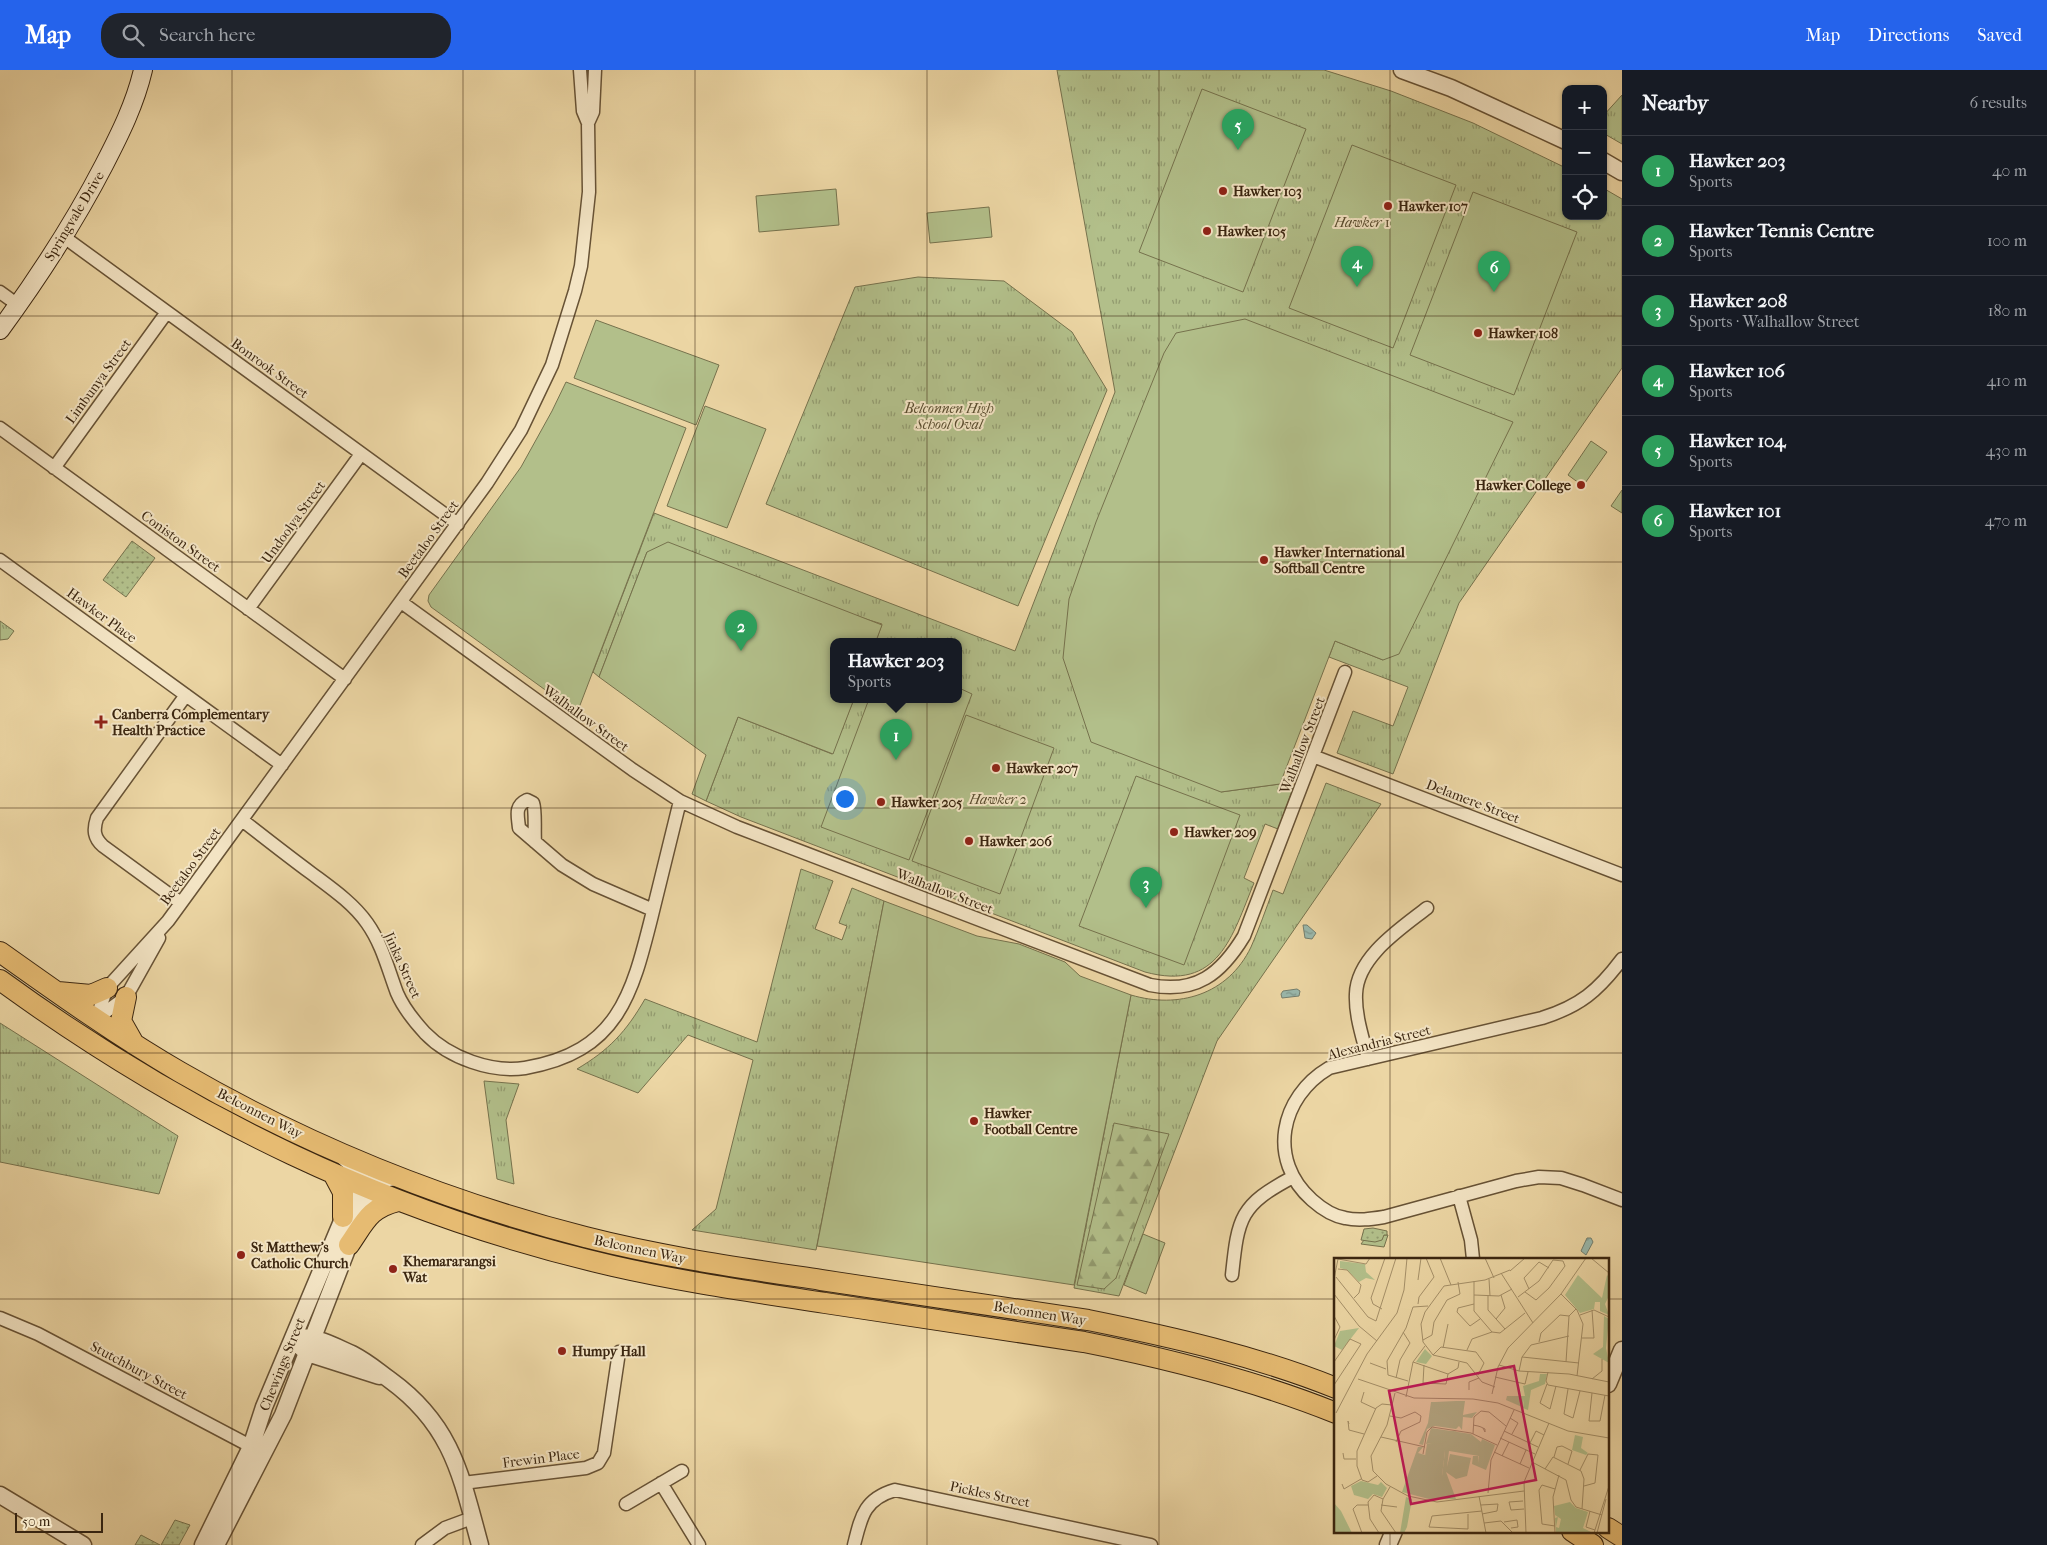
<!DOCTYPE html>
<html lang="en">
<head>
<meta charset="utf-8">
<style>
	body { margin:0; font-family:"IM FELL French Canon",serif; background:#20242c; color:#f1f3f6 }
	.controls { position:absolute; right:15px; top:15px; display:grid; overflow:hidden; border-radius:10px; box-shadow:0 1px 4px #0004 }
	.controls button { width:45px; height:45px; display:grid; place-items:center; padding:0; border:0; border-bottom:1px solid #363941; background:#171b24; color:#f1f3f6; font:25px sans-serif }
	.scale { position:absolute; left:15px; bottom:12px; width:88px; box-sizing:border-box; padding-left:5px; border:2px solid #3b2610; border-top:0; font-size:14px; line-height:18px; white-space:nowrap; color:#3b2610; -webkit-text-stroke:4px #f3e4c4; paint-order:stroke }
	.you { position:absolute; left:844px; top:728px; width:18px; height:18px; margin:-12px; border:4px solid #fff; border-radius:50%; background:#1a73e8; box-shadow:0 0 0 8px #1a73e833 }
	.badge { display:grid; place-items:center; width:32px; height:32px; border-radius:50%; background:#2563eb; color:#fff; font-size:16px; font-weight:700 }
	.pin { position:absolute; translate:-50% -41px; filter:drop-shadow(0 1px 2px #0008) }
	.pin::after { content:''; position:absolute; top:26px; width:18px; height:15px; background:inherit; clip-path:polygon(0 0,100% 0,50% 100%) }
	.popup { position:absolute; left:830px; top:568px; width:132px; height:65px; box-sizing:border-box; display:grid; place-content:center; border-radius:10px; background:#171b24; filter:drop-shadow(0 1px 4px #0005); font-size:16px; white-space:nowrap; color:#9ea1a6 }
	.popup b { font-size:19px; color:#f1f3f6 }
	.popup::after { content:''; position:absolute; left:50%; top:100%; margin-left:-10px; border:10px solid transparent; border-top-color:#171b24 }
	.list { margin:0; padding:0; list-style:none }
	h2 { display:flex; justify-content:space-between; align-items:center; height:65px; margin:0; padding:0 20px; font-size:21px }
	h2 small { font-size:16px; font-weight:400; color:#9ea1a6 }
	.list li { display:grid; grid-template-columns:32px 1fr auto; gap:15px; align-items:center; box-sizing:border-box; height:70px; padding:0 20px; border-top:1px solid #363941 }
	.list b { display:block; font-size:19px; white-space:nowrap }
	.list p { margin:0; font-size:16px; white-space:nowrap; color:#9ea1a6 }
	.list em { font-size:16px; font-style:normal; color:#9ea1a6 }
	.icon { flex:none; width:28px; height:28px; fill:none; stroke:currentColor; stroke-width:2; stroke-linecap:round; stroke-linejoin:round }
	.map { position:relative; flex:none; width:1622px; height:1475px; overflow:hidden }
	header { display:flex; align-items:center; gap:30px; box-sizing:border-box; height:70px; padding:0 25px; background:#2563eb; color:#fff }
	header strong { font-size:24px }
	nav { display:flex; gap:28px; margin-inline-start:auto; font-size:18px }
	.search { width:350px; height:45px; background:#20242c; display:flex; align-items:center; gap:12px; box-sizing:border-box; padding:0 18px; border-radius:20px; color:#9ea1a6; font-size:19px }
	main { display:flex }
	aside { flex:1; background:#171b24 }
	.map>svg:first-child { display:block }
</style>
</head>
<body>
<header>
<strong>Map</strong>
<div class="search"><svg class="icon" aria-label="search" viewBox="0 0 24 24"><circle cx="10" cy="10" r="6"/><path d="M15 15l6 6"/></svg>Search here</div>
<nav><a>Map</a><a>Directions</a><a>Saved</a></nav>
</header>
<main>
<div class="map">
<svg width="1622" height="1475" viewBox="0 0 1622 1475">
	<defs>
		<pattern id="grass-tufts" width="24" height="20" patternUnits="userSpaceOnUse" patternTransform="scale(1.25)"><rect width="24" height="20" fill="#b2bf8a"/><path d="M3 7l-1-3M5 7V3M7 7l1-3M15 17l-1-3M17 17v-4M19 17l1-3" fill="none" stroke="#929b6f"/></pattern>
		<pattern id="forest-firs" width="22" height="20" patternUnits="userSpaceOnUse" patternTransform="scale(1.25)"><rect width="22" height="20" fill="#b2bf8a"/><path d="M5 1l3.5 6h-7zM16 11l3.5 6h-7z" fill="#929b6f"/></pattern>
		<pattern id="garden-dots" width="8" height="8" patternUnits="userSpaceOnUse" patternTransform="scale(1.25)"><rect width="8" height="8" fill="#b2bf8a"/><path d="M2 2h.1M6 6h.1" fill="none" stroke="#929b6f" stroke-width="1.8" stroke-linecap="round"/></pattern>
		<pattern id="water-ripples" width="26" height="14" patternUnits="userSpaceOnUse" patternTransform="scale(1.25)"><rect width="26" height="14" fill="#99b8ac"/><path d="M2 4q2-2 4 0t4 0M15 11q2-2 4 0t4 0" fill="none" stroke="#7e958b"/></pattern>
	</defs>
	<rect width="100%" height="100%" fill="#ecd6a4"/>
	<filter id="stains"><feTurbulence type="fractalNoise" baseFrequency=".004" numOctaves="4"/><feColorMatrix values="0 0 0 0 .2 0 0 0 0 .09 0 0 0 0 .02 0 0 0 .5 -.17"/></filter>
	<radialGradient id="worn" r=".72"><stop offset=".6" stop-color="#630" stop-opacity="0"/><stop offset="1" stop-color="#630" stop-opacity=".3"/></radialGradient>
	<path fill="url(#grass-tufts)" stroke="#76724d" d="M1057,0H1324L1391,21L1473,53L1566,98V146H1603V118L1622,129V298L1459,533L1393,704L1337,683L1353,641L1393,656L1408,617L1329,587L1335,571L1383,590L1245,249L1221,722L1280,714L1293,719L1278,759L1265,754L1244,808L1254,813C1232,866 1219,922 1145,902L741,747L706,731L738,647L832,684L854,629H958V571H876L882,554L647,482L599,607L593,602L654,443L1015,581L1115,322Z
		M1622,25V74L1603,63V46Z
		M918,207L1004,211L1072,262L1107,320L1018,536L766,434L855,217Z
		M0,551L14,561L8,569L0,570Z
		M1326,713L1381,734L1217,971L1119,1226L1074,1218L1131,925C1178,939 1228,925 1251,877C1259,859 1266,839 1273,820L1283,824Z
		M801,799L833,811L815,859L842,870L847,856L839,853L852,818L884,831L816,1180L692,1160L716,1139L753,990L688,965L638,1023L577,999C609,980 626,962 645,929L757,972Z
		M0,953L178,1066L159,1124L0,1092Z
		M484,1011L519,1014L506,1050L514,1114L497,1109Z
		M1384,1165H1388L1384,1177L1361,1174L1364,1170H1371Z"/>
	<path fill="url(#forest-firs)" stroke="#76724d" d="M1114,1053L1169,1064L1116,1208L1104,1219L1077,1215Z"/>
	<path fill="url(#garden-dots)" stroke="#76724d" d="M132,471L155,488L126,527L103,510Z
		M1373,1158L1387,1161V1165H1384L1382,1170L1375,1172L1361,1170L1364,1159Z
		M175,1450L190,1455L179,1475H161Z
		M141,1465L160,1475H135Z"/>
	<path fill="#b2bf8a" stroke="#76724d" d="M1202,19L1306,59L1243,222L1139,182Z
		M1352,75L1456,115L1393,278L1289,238Z
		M836,119L839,155L759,162L756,126Z
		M1473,122L1577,162L1514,325L1410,285Z
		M989,137L992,167L930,173L927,143Z
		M1245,249L1513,352L1399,584L1383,590L1335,571L1280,714L1221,722L1091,672L1063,588L1069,529L1096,452L1164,283L1176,263Z
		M596,250L719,295L696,355L574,308Z
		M566,312L686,358L577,643L431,537L428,531L429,525L521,397L552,341Z
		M705,336L766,359L727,458L667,436Z
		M1591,371L1607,382L1583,416L1568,405Z
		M1622,420V443L1611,436Z
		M668,472L882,555L876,571H834V629H854L833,684L738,647L706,731L692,724L706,685L599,607L647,482Z
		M959,618L972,624L909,790L821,757L869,629H958Z
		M966,645L1054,678L1000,824L912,791Z
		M1136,706L1240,745L1184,895L1079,856Z
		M884,831L977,866L1019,874L1065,892L1080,906L1131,925L1074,1215L817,1176Z
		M1143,1164L1165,1173L1146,1224L1124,1215Z"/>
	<path fill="url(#water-ripples)" stroke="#737e6e" d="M1303,855H1307L1316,863L1312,869L1305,868Z
		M1297,919L1300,921L1299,926L1282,928L1281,924L1283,921Z
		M1587,1168H1591L1593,1172L1586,1185L1581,1181Z"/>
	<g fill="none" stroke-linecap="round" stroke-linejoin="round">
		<defs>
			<path id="minor" d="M588,53L593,42L595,0
				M64,167L458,454
				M0,222L18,235
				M0,358L345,609
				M54,398L167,242
				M0,490L282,695
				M401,532L633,700L680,731L737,757L1150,915C1196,924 1221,904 1244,866L1345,602
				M248,539L361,384
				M1313,686L1622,805
				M242,750C265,768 288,786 311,803C331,818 353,833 367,853C382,874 388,899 397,923C403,937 414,951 425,963C449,988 492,1003 525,998C618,982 632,925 652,845C661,807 671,769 680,731
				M535,772C534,761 536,741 533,733L527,730C514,736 518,746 519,758L562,795L593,814L653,840
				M181,833L103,776C94,768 93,760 97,748L186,625
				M1622,889C1598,921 1580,936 1542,948L1329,998C1280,1027 1267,1090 1312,1130C1321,1138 1333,1146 1345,1148C1358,1151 1371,1149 1384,1147L1516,1111L1539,1107L1561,1108L1583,1115L1622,1130
				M96,949L107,918L168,851L487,413L521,360L552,295L575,221L581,196L589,122L588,53L583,41L580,0
				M96,949L126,927L159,868
				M1368,989C1363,968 1355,946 1356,924C1357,887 1400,859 1427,838
				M1459,1126L1471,1170L1473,1189
				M1232,1205C1238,1147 1240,1135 1293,1107
				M0,1248L38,1264L258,1380
				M463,1413L586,1398L598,1393L604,1383L619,1282
				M661,1413L699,1475
				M626,1434L682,1401
				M422,1475L445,1458L472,1448
				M854,1475C861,1447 864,1429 895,1420L1151,1475"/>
			<path id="tertiary" d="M1402,0L1451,18L1566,71
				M1603,91L1622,102
				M302,1267C320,1268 336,1277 352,1284C369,1293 375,1299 390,1310C452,1355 461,1405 480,1475
				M300,1276L307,1283L379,1306
				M1608,1314L1622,1280
				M0,1425L83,1475
				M203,1475L251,1377L264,1337L353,1125C371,1113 377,1108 399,1107
				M216,1475L283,1345L366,1130C364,1108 360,1101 344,1087
				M1388,1475L1394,1461"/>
			<path id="secondary" d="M0,260C38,208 74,153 104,95C120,64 135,34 143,0"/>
			<path id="primary" d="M0,882C59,924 118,966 180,1002C306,1075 445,1131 585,1167C663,1187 742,1198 821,1210C910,1223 999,1236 1088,1250C1172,1267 1256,1286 1336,1318
				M0,910C187,1046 387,1144 613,1196C683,1212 754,1222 825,1233C911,1246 997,1259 1084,1272C1170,1289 1254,1310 1336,1343
				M58,922L91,925L107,918
				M126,927L121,951L134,974
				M334,1105L343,1122V1147
				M349,1175C365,1152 369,1138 398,1131
				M1608,1458L1622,1467
				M1572,1461L1593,1475"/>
		</defs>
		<use href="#minor" stroke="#675235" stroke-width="15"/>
		<use href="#tertiary" stroke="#675235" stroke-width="19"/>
		<use href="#secondary" stroke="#3b2610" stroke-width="20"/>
		<use href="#primary" stroke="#3b2610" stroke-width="22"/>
		<use href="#minor" stroke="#f3e4c4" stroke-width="12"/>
		<use href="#tertiary" stroke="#f3e4c4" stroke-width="16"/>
		<use href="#secondary" stroke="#f3e4c4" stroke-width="18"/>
		<use href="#primary" stroke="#e6bb72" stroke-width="20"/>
	</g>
	<path fill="none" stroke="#3b2610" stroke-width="1" stroke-opacity="0.55" d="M232,0V1475M463,0V1475M695,0V1475M927,0V1475M1159,0V1475M1390,0V1189M0,246H1622M0,492H1622M0,738H1622M0,983H1622M0,1229H1336M1608,1229H1622M1390,1461V1475"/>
	<g fill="#8f2418" stroke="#f3e4c4" stroke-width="2">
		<circle cx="1223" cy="121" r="5"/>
		<circle cx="1388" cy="136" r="5"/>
		<circle cx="1207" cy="161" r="5"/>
		<circle cx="1478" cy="263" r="5"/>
		<circle cx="1581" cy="415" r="5"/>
		<circle cx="1264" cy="490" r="5"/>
		<path d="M98.5 644.5h5v5h5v5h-5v5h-5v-5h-5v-5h5z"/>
		<circle cx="996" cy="698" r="5"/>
		<circle cx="881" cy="732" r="5"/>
		<circle cx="1174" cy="762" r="5"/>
		<circle cx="969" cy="771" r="5"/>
		<circle cx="974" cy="1051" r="5"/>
		<circle cx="241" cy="1185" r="5"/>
		<circle cx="393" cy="1199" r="5"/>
		<circle cx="562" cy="1281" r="5"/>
	</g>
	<g text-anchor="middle" stroke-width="4" stroke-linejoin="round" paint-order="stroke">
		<g font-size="14" font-weight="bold" fill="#3b2610" stroke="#f3e4c4" text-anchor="start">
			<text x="1233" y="126">Hawker 103</text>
			<text x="1398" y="141">Hawker 107</text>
			<text x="1217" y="166">Hawker 105</text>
			<text x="1488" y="268">Hawker 108</text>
			<text x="1571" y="420" text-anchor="end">Hawker College</text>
			<text x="1274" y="487">Hawker International<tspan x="1274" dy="16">Softball Centre</tspan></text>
			<text x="112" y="649">Canberra Complementary<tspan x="112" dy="16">Health Practice</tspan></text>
			<text x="1006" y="703">Hawker 207</text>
			<text x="891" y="737">Hawker 205</text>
			<text x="1184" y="767">Hawker 209</text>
			<text x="979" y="776">Hawker 206</text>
			<text x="984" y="1048">Hawker<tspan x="984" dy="16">Football Centre</tspan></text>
			<text x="251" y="1182">St Matthew's<tspan x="251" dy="16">Catholic Church</tspan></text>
			<text x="403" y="1196">Khemararangsi<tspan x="403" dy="16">Wat</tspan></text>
			<text x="572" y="1286">Humpy Hall</text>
		</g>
		<g font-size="14" fill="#3b2610" stroke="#f3e4c4">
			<text transform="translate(74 146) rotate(-59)" y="5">Springvale Drive</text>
			<text transform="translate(270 298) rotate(36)" y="5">Bonrook Street</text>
			<text transform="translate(98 311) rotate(-54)" y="5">Limbunya Street</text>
			<text transform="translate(293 452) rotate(-54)" y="5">Undoolya Street</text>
			<text transform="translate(428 469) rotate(-54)" y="5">Beetaloo Street</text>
			<text transform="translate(181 471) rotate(36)" y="5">Coniston Street</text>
			<text transform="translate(102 545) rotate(36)" y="5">Hawker Place</text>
			<text transform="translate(586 648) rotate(36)" y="5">Walhallow Street</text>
			<text transform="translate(1302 675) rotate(-69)" y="5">Walhallow Street</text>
			<text transform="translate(1473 731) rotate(21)" y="5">Delamere Street</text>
			<text transform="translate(190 796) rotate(-54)" y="5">Beetaloo Street</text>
			<text transform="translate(945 821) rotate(21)" y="5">Walhallow Street</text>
			<text transform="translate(403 895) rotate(66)" y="5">Jinka Street</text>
			<text transform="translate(1379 972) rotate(-14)" y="5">Alexandria Street</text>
			<text transform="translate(260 1043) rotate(27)" y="5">Belconnen Way</text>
			<text transform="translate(640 1179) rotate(12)" y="5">Belconnen Way</text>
			<text transform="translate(1040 1243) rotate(9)" y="5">Belconnen Way</text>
			<text transform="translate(282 1294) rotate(-68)" y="5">Chewings Street</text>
			<text transform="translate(139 1300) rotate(28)" y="5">Stutchbury Street</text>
			<text transform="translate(541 1388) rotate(-7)" y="5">Frewin Place</text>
			<text transform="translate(990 1424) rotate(12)" y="5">Pickles Street</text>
		</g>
		<g font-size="14" font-style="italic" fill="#594c2e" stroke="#f3e4c4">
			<text x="1362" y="157">Hawker 1</text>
			<text x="949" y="343">Belconnen High<tspan x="949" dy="16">School Oval</tspan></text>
			<text x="998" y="734">Hawker 2</text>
		</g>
	</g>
	<g transform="translate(1334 1188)">
		<rect width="275" height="275" fill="#ecd6a4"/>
		<path d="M6,3L31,6L32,14L41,22L32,20L25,24L13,12L6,10ZM244,17L268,40L273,17L275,19V38L271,46L275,57L266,53V44H261L260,51L246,55L231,37ZM270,58L275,61L272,90L275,105L259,96L269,89ZM25,70L8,92L0,88L6,73ZM91,91L98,98L92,106L82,104ZM206,116H213L211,126L197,132L194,152L189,150L190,141L188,149L172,142L173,138H191L189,128L205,123ZM122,143H131L129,157L143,154L138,160L129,159L128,172L125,168L122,171ZM97,144H101V168L93,171L89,187L85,186L94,165ZM97,170L137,176L136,183L145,194L147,184L145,198L115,193L113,209L116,196L137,200L133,218L122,221L112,214L122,241H95L68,234L84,189H89L84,195L91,197L108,218L111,193L97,185L92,186ZM241,177L249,179L247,190L254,195L252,197L238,192ZM27,223L44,227L47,224L53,230L48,239L39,236L34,241L20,237L17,228ZM72,239L78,241L73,269L70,275H66ZM236,244L242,250L254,254L249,270L259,275H222L221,260L224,259L222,269L225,270L227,261L221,257L220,248ZM0,245L7,253L18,275H0Z" fill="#b2bf8a"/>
		<path d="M238 35a10 10 0 1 1 20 0a10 10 0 1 1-20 0ZM122,143V171L101,168V144ZM111 181a8 8 0 1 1 16 0a8 8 0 1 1-16 0ZM137,176L147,184L148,181L161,187L152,212L138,206L139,198H144V205L145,195L126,192L128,182L135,183ZM97,185L108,186L111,193L108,218L102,221L80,217L86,198H91L93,186ZM228,259L249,263L247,275H226Z" fill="#b2bf8a"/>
		<path fill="none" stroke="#a59069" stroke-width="1" d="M106,0L117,27M151,0L160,20M257,0L275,15M4,1L32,6L36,0M4,11L13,12L27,27L25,35L20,40M176,13L191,0M167,15L199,65M2,19L34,59L42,63L62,0M0,21L4,1M155,21L156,38M84,22L87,0M140,23V53L158,74L166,75L191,55M195,31L190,20L205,4L215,10M191,34L202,42L215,30L231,8L229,3L219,2M0,36L25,68L43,83M227,36L243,52L249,66L243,118M140,37L165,38L178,31M154,37V52L171,71M184,39L205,23L219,2M84,46L85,39L100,19L92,0M140,46L124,50L123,54L136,68L146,61M48,51L39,46L37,40L51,0M246,57L260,52L275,59M0,58L6,69L0,82M162,61L171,50L167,37M248,80H260L258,52M89,82L98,77L100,64L113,42L126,36L124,24M205,84L207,75L226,57L235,58M109,90L114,66M133,92L138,81L158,74M99,97L107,89L142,94L150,105L144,117M188,99L245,105M0,104L16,81L27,86L0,127M79,104L114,116L124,110L125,104M232,104L235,58L242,51M36,105L52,111M90,107L89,125L112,126L114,116M165,107L185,113L235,116L275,124M185,113L188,99L197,87L235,78M214,114L212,123L214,127L275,138M161,119L191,126L194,114M62,120L66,102L76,85L69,74M24,121L80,140L139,141L164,145L234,173L275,180M258,121L268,113V101M74,123L54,117L53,103L72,70L79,49L94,48M213,126L206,145L216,151L222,128M161,129L148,124L133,105L99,97L89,84L87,66L91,54L110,28L151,22L176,12M234,131L230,156L239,160L246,133M135,132V124L145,120M30,134L27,144L42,151M61,135L53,167L37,198L39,213L52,226L74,238L103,244L190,233M258,135L255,163H266L271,137M158,136L164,109L174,90L227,36L252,0M72,139L79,104L91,88M2,155L33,96L63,55L70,32L73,0M56,158L67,160L81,154L87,158L86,164L67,173L62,184M176,160L184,165L178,176M15,166L14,163L15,172L30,176M139,167L144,168L147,169L151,171V174L149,170M170,173L204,189M139,176L140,159L147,153L155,154L172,168M47,179L91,189M166,180L201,196M196,185L202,173L210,177M160,194L195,210M9,195L10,201H22M89,196L93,174L98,169L137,175L163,187M168,198L175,184M220,199L223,189L228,188L238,193L234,206M198,204L232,222L237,242L242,249L268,257M186,206L192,192M211,211L219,199L247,213L250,221L248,251M246,212L254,196L264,197L261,225L250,228M43,218L34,224L28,222L23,208V193L42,150L48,146L58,147M8,226L10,231L27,221M56,229L49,241L47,253L62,275M154,235L157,202L180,152M145,238L152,275M189,243L175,244L177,252L190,251M47,247L63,249M147,247L164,246L163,253L148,256M256,253L252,269L261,272M134,256V271L95,269L98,258L148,253M170,264L183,262L184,269L177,270M150,265L167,263L179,275M221,268L208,266L205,232L208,227L221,231M28,275L19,251L23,247H34M45,275L36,261L34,244L40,237L49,241M192,275L190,224L215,165M221,275L219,239L225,217M260,275L275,228M263,275L272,241"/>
		<path fill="#c2185b" fill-opacity="0.15" stroke="#c2185b" stroke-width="2.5" d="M180,108L202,222L77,246L55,133Z"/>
		<rect width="275" height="275" fill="none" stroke="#3b2610" stroke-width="2.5"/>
	</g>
	<rect width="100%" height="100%" filter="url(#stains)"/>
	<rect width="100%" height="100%" fill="url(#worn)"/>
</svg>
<div class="controls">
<button>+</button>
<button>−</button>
<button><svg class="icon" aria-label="locate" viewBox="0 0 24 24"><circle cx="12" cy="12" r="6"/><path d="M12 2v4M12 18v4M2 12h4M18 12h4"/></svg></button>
</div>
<div class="scale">50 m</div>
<div class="you"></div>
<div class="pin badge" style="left:896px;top:690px;background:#2e9e5b">1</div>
<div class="popup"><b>Hawker 203</b>Sports</div>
<div class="pin badge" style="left:741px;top:581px;background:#2e9e5b">2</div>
<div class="pin badge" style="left:1146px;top:838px;background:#2e9e5b">3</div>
<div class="pin badge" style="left:1357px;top:217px;background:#2e9e5b">4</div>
<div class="pin badge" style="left:1238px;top:80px;background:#2e9e5b">5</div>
<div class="pin badge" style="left:1494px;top:222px;background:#2e9e5b">6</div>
</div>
<aside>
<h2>Nearby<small>6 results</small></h2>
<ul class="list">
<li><span class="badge" style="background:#2e9e5b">1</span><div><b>Hawker 203</b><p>Sports</p></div><em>40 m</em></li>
<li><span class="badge" style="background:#2e9e5b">2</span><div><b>Hawker Tennis Centre</b><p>Sports</p></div><em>100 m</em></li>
<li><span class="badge" style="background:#2e9e5b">3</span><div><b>Hawker 208</b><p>Sports · Walhallow Street</p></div><em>180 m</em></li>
<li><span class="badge" style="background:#2e9e5b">4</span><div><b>Hawker 106</b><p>Sports</p></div><em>410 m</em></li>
<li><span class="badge" style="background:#2e9e5b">5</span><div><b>Hawker 104</b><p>Sports</p></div><em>430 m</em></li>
<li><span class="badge" style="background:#2e9e5b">6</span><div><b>Hawker 101</b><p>Sports</p></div><em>470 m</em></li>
</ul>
</aside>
</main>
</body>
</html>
